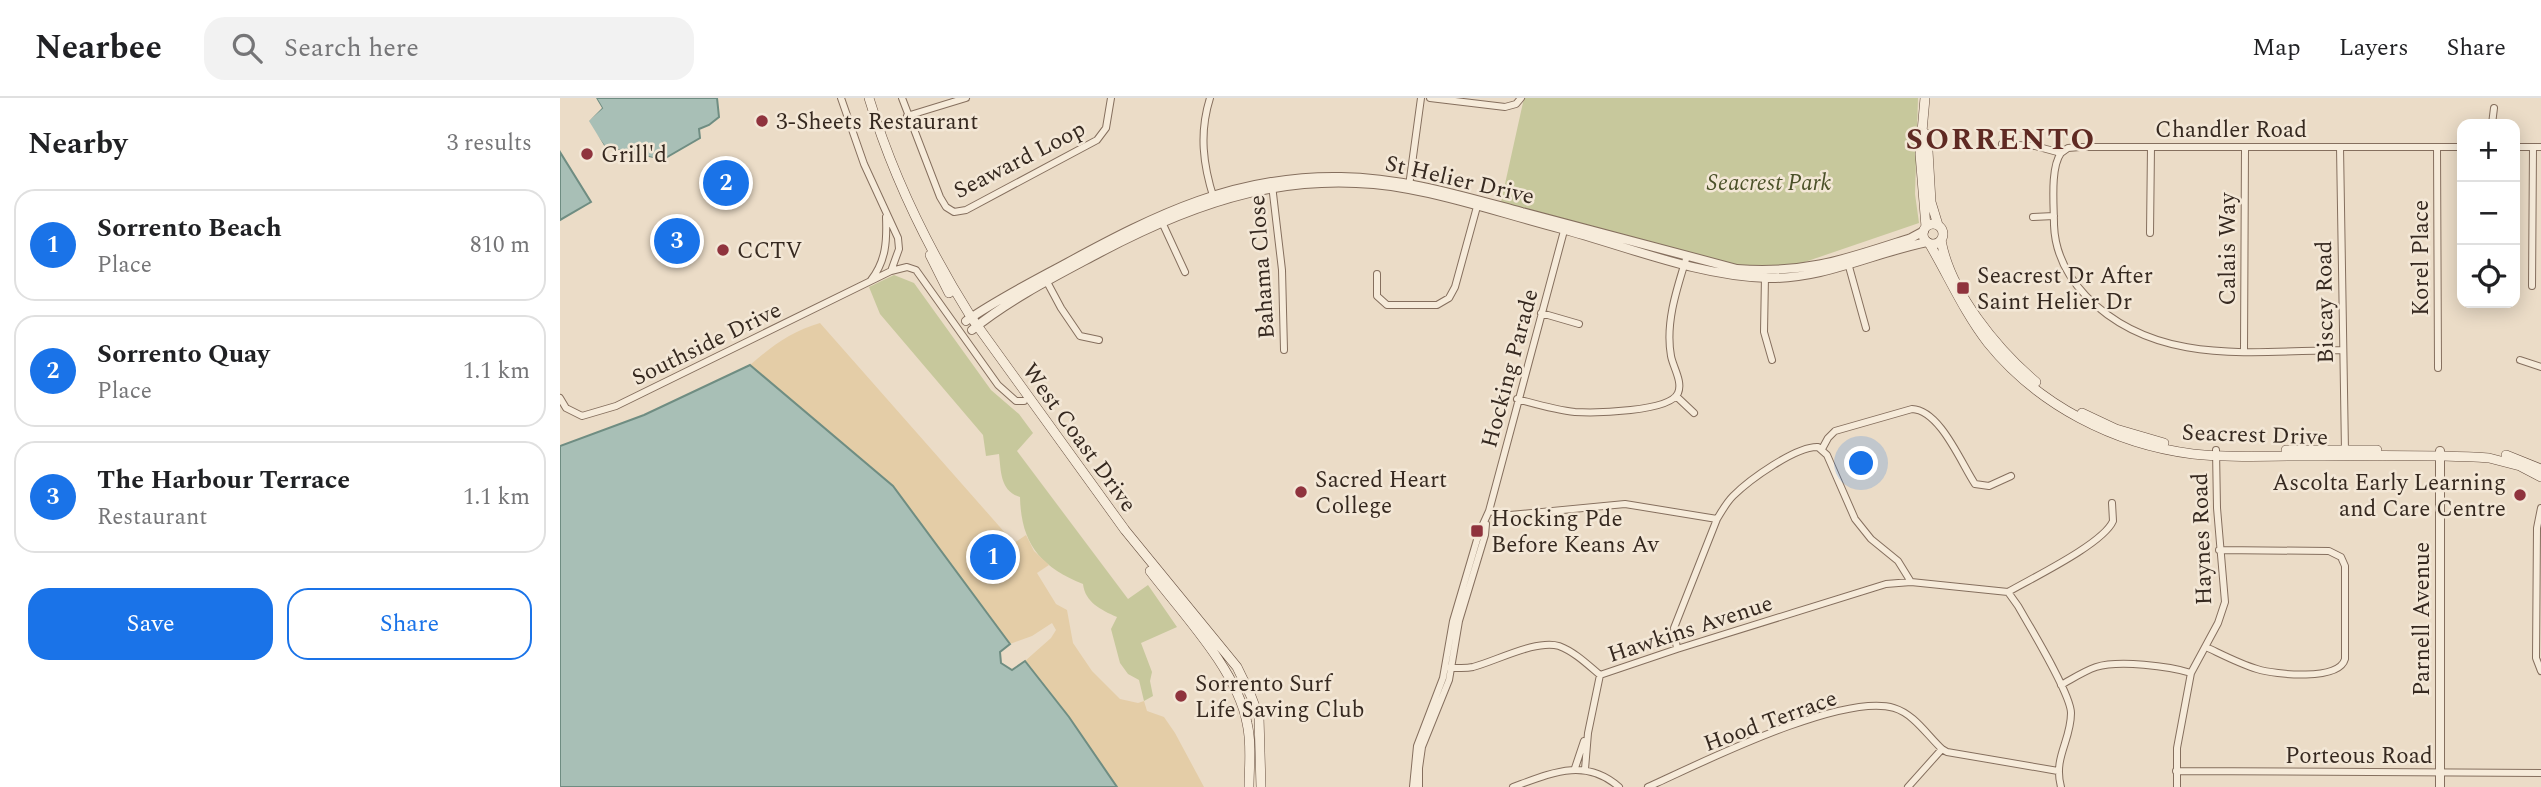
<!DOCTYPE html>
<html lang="en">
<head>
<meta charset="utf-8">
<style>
	body { margin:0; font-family:Spectral,serif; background:#f2f2f2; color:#202124 }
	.controls { position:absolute; right:21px; top:21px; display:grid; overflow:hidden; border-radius:14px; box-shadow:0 4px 18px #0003 }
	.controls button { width:63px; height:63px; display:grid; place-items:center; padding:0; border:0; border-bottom:2px solid #e0e0e0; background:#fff; color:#202124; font:35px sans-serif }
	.you { position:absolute; left:1302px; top:366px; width:24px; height:24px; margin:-18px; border:5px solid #fff; border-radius:50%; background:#1a73e8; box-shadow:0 0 0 10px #1a73e833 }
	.badge { display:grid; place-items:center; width:46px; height:46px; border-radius:50%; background:#1a73e8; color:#fff; font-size:23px; font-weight:700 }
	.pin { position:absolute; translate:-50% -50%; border:4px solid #fff; box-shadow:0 2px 7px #0006 }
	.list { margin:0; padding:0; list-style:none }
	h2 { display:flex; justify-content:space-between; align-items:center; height:91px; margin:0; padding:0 28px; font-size:30px }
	h2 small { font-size:23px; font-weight:400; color:#757577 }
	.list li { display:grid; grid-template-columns:46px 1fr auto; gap:21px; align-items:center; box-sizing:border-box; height:112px; margin:0 14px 14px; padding:0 14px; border:2px solid #e0e0e0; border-radius:21px }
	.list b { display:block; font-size:26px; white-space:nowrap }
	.list p { margin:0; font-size:23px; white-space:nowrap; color:#757577 }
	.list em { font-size:23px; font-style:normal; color:#757577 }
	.actions { display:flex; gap:14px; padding:21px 28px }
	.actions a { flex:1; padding:16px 0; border:2px solid #1a73e8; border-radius:21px; text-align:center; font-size:24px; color:#1a73e8 }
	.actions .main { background:#1a73e8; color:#fff }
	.icon { flex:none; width:38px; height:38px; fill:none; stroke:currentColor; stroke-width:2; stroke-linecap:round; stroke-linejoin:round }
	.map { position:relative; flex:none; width:1981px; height:689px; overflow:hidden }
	header { display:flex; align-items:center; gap:42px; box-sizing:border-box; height:98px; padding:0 35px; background:#fff; border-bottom:2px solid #e0e0e0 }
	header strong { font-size:33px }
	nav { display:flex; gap:38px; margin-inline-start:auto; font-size:24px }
	.search { width:490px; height:63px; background:#f2f2f2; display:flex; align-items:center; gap:18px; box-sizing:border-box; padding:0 24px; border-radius:21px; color:#757577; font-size:26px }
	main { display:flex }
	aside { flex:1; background:#fff }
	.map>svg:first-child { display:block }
</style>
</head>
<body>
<header>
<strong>Nearbee</strong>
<div class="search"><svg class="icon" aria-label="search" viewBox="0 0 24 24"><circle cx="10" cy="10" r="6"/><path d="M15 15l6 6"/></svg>Search here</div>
<nav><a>Map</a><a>Layers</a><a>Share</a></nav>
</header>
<main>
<aside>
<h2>Nearby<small>3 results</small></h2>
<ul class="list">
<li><span class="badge">1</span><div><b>Sorrento Beach</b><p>Place</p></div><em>810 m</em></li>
<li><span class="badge">2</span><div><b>Sorrento Quay</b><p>Place</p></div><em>1.1 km</em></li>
<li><span class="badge">3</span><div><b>The Harbour Terrace</b><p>Restaurant</p></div><em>1.1 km</em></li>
</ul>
<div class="actions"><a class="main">Save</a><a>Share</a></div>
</aside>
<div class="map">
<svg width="1981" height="689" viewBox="0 0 1981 689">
	<rect width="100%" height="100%" fill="#ebdcc7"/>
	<path fill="#c7c89c" d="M964,0H1358L1355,96L1359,125L1236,167L1197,170L1146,161L941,104Z
		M334,177L354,185L431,292L459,316L473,335L457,353L568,501L588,487L617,529L581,545L592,574L590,583L593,598L584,603L579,582L568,576L560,565L551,531L557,519C541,512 525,504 523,486C480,469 461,445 460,399C440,393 441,373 439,356L426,358L423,337L320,216L309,189Z"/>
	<path fill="#e4cda7" d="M260,225L454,445L466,437L474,453L489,467L477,475L496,506L507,512L513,545L532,573L560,601L578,605L584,603L587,613L604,619L615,635L644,689H557L509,619L465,563L491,540L496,532L492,525L472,538L450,546L333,388L190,267C212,248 232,233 260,225Z"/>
	<path fill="#a8bfb6" stroke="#6f8d82" stroke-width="2" d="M36,0H157L159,19L149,27L139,31L140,40L102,62L45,49L26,24L42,10Z
		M0,54L31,104L0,122Z
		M190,267L333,388L450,546L440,554L441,565L452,572L465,563L509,619L557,689H0V348L84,317Z"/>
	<path fill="#ebdcc7" d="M32,0H36L42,10L29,23L45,49L102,62L98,65L43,51L23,25L24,17L37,9Z"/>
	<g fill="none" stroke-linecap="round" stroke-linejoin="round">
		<defs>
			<path id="minor" d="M342,0L380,99L386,109L394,114L406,112L537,42L546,30L551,0
				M650,0C639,35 643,67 654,101
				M870,0L945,9L956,6L961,0
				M347,18L406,0
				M1932,26L1934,10
				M1442,46L1475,48L1501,55L1508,50L1520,49H1902
				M1780,49L1785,353
				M1877,49L1878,270
				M1955,49H1981
				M1501,55C1490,70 1494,108 1494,127C1495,155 1507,178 1526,198C1595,269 1692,253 1782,252
				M712,87L722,172L724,252
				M849,88L861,0
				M1473,119L1494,118
				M601,122L625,174
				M1590,135L1591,49
				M1288,165L1306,230
				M331,173L347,169L356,172L438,287L456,303H464
				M817,176V198L827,207H877L889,200L895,189L918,105
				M1205,178L1204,234L1212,262
				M311,182C326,163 327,143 326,119
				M486,182L501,210L520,238L539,242
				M1972,188L1973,49
				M981,215L1019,226
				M1684,253L1685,49
				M1960,262L1981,269
				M1116,298L1134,315
				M0,300L6,310L22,318L56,308L331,173L339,151L338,140L304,66L281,0
				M957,301C976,306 996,312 1015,314C1034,315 1110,314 1118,295C1123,284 1113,269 1111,258C1105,225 1117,190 1127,158
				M1262,351L1268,340L1275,333L1352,311C1380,312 1401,365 1415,386L1429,388L1451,378
				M1981,410L1977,430L1976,560L1981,573
				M929,413L950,417L1065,406L1157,421C1162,413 1166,405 1173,398C1189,382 1236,348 1258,349L1267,357L1295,421L1311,441L1338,463L1351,484L1448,494L1458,508C1470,529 1511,596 1511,615C1511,643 1493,659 1501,689
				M1448,494C1472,480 1543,446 1553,423L1552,405
				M1646,549C1663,557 1680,566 1697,571C1716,577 1779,583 1785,561V468L1781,459L1769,453L1659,452
				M1117,551L1114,530L1157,421
				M885,569C894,570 904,571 913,569C936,563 977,541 999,548C1015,554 1028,567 1040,577L1117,551L1326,486L1351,484
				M1501,587C1512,581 1524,573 1536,569C1559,562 1609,568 1631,575
				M1015,670L1024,643
				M1025,671L1028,635L1040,577
				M1616,673L1981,675
				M853,689L857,648L883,580L893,523L919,435L929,413L1005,129
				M859,689V670L862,649L889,582L899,523L925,437L926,426
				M953,689C991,675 1025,659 1059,689
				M1088,689C1139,666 1282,594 1334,610C1354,616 1367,637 1382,651L1387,654L1498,673
				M1348,689L1382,651
				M1617,689V650L1631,575L1658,525L1665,504L1657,410L1656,352"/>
			<path id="tertiary" d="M406,223C438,201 473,183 507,165C597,116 676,77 781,79C844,80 902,98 962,114C1034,133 1106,152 1177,171C1247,176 1286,161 1351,140L1364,133
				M412,232C450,201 496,178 539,155C639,102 734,70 849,91C900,100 951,118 1002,131C1069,149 1138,178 1208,180C1264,181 1313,155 1367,144
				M1880,689V353"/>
			<path id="secondary" d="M309,0C332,76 369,152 411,219L565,432L677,569L691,598L699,619L701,689
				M1365,0L1360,56L1366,129
				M1367,36L1371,104L1378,127
				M1363 136a10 10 0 1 1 20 0a10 10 0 1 1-20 0Z
				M1381,142C1390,194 1437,251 1476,284
				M1369,145C1389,179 1404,214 1428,245C1478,307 1554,346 1633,356C1667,360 1703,358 1738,358C1802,358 1866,356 1929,360L1960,368L1981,379
				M370,157L389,195
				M1522,315L1556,331L1604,345
				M1726,352H1817
				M1946,357L1981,371
				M590,473C622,515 677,572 687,625C692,646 689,668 689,689"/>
		</defs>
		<use href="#minor" stroke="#856f5e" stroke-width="8"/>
		<use href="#tertiary" stroke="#856f5e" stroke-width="10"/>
		<use href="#secondary" stroke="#675041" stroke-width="10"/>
		<use href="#minor" stroke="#f6ebda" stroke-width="6"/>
		<use href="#tertiary" stroke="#f6ebda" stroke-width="8"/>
		<use href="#secondary" stroke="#f6ebda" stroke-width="9"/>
	</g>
	<g fill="#8f333d" stroke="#f3e7d6" stroke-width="2.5">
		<circle cx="202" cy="23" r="7"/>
		<circle cx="27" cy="56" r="7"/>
		<circle cx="163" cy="152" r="7"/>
		<rect x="1396" y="183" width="14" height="14" rx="3.5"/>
		<circle cx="741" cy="394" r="7"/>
		<circle cx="1960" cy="397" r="7"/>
		<rect x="910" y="426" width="14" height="14" rx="3.5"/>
		<circle cx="621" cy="598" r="7"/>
	</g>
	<g text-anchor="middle" stroke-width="5" stroke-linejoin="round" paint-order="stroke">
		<g font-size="23" fill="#362920" stroke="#f3e7d6" text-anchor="start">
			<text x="216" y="31">3-Sheets Restaurant</text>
			<text x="41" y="64">Grill'd</text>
			<text x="177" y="160">CCTV</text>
			<text x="1417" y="185">Seacrest Dr After<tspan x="1417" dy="26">Saint Helier Dr</tspan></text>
			<text x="755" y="389">Sacred Heart<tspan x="755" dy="26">College</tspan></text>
			<text x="1946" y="392" text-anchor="end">Ascolta Early Learning<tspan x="1946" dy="26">and Care Centre</tspan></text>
			<text x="931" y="428">Hocking Pde<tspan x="931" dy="26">Before Keans Av</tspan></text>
			<text x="635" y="593">Sorrento Surf<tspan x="635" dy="26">Life Saving Club</tspan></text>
		</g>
		<g font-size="23" fill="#362920" stroke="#f3e7d6">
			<text x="1671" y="39">Chandler Road</text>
			<text transform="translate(459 61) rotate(-27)" y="8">Seaward Loop</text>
			<text transform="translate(900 81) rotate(13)" y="8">St Helier Drive</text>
			<text transform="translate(1667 151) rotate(-90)" y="8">Calais Way</text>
			<text transform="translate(1860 160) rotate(-90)" y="8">Korel Place</text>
			<text transform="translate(701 169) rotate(-94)" y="8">Bahama Close</text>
			<text transform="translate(1764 204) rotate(-91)" y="8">Biscay Road</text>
			<text transform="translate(146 245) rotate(-26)" y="8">Southside Drive</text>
			<text transform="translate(949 270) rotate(-75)" y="8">Hocking Parade</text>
			<text transform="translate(1695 336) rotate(2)" y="8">Seacrest Drive</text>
			<text transform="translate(520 339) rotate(54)" y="8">West Coast Drive</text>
			<text transform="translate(1641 441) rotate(-92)" y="8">Haynes Road</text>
			<text transform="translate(1861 521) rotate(-90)" y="8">Parnell Avenue</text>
			<text transform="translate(1130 530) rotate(-18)" y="8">Hawkins Avenue</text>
			<text transform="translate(1210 622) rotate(-20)" y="8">Hood Terrace</text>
			<text x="1799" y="665">Porteous Road</text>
		</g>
		<g font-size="23" font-style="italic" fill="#4b5129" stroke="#f3e7d6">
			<text x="1209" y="92">Seacrest Park</text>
		</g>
		<g font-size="30" font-weight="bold" letter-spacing="2" fill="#5f2a23" stroke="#f3e7d6">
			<text x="1441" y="51">SORRENTO</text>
		</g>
	</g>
</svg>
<div class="controls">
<button>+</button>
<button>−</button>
<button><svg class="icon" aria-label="locate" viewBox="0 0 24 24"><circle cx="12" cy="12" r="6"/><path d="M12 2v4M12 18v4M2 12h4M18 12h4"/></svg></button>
</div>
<div class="you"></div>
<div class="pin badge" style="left:433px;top:459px">1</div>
<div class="pin badge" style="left:166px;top:85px">2</div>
<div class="pin badge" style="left:117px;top:143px">3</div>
</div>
</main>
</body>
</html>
